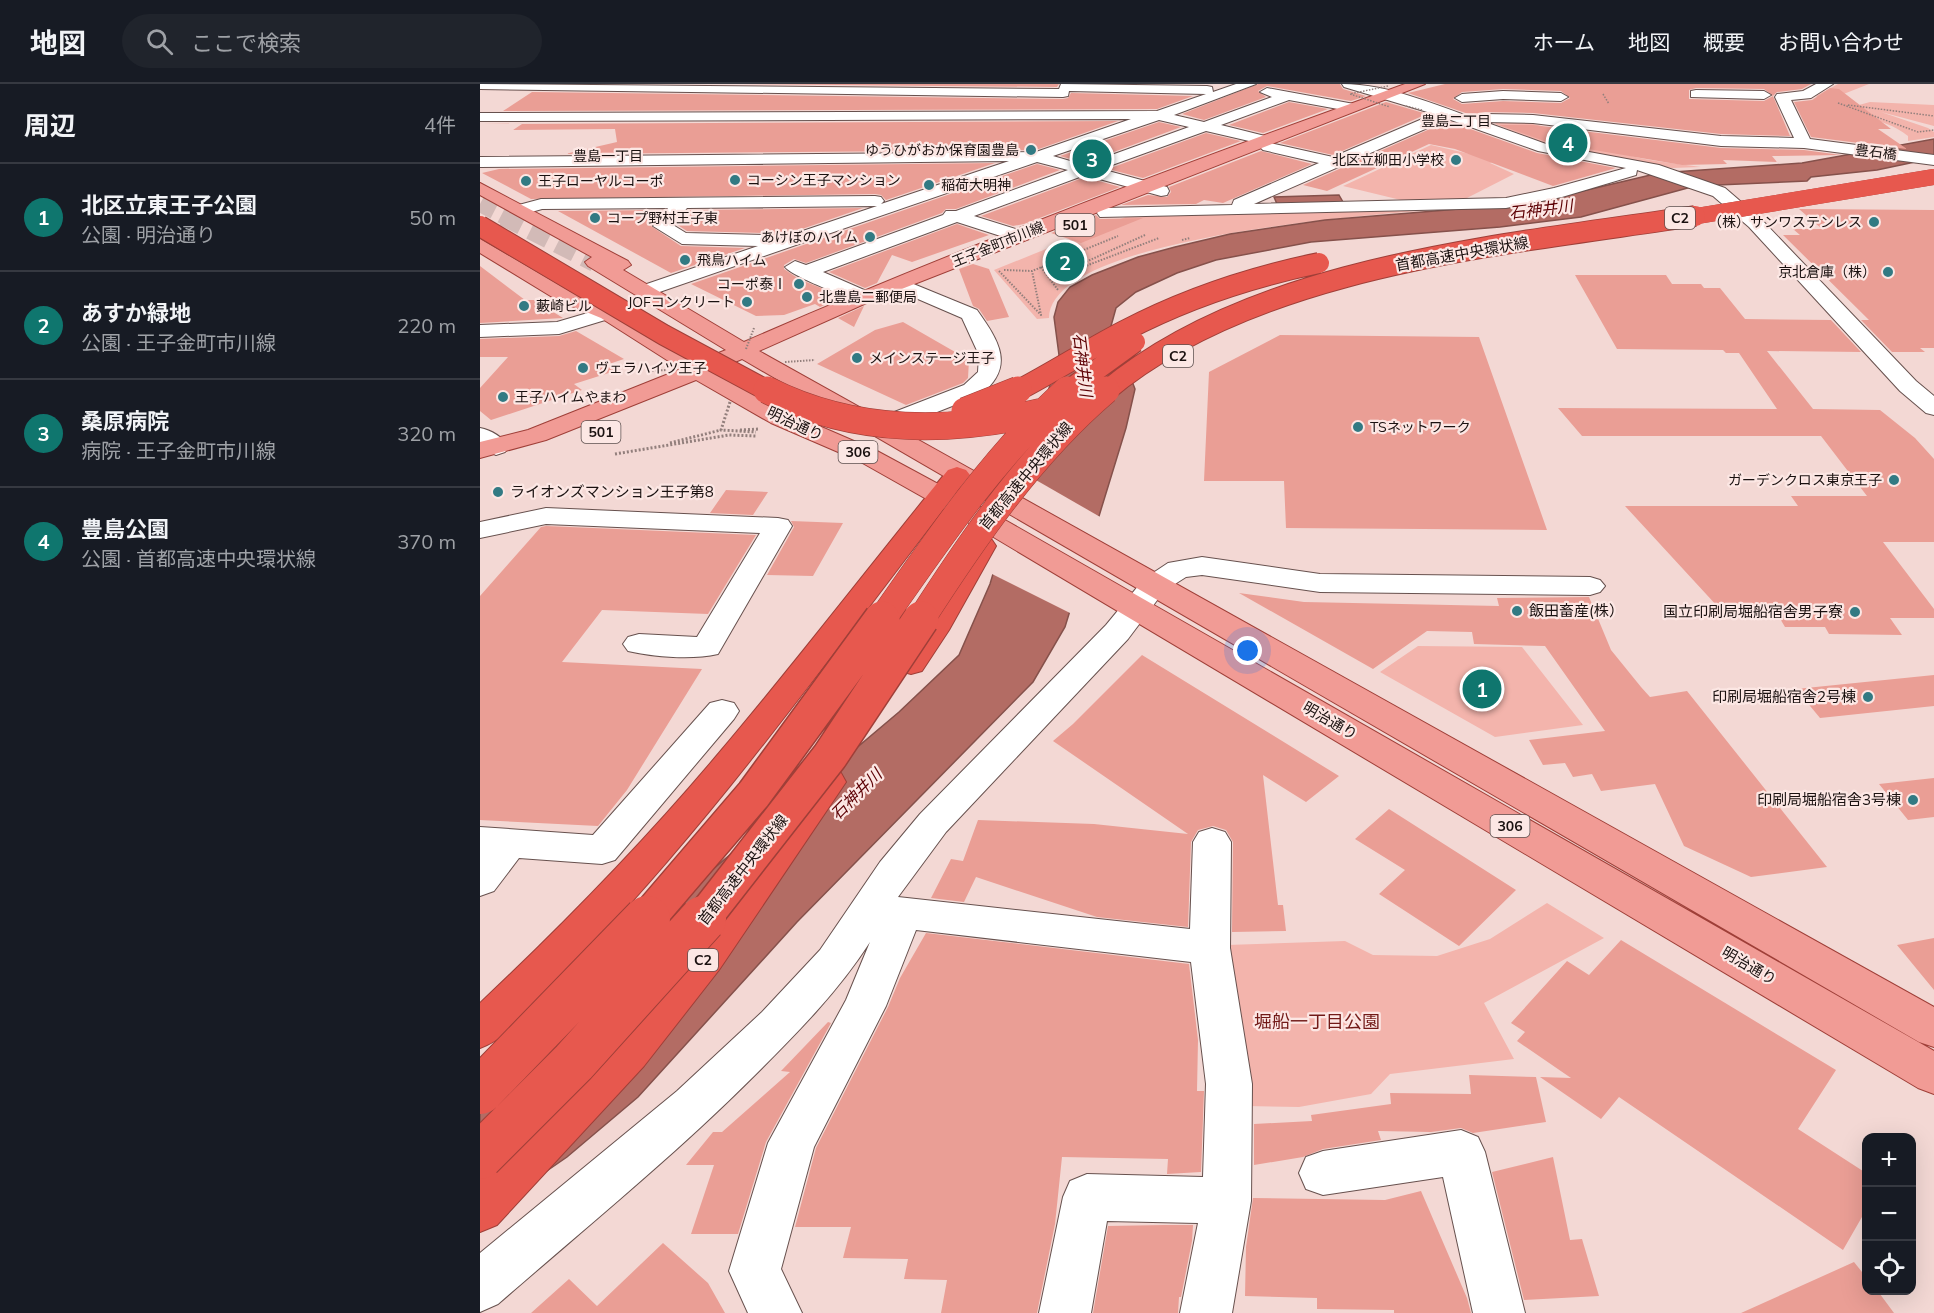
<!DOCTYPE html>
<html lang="ja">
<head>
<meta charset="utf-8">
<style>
	body { margin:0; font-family:Mulish,"Noto Sans JP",sans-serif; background:#20242c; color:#f1f3f6 }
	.controls { position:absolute; right:18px; bottom:18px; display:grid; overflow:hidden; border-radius:12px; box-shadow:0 6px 24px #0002 }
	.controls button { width:54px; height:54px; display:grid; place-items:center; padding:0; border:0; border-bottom:2px solid #363941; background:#171b24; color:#f1f3f6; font:30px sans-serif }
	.you { position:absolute; left:768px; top:567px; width:21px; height:21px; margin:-15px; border:4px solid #fff; border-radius:50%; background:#1a73e8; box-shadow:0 0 0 9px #1a73e833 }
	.badge { display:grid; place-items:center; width:39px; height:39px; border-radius:50%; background:#0f766e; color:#fff; font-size:20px; font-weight:700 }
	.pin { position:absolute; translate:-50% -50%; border:3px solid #fff; box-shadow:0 2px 6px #0006 }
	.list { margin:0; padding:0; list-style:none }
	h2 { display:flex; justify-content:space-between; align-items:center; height:78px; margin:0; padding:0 24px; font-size:26px }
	h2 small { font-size:20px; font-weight:400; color:#9ea1a6 }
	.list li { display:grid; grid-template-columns:39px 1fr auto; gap:18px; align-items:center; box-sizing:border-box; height:108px; padding:0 24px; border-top:2px solid #363941 }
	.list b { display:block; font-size:22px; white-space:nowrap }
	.list p { margin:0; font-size:20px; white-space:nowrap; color:#9ea1a6 }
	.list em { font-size:20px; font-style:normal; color:#9ea1a6 }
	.icon { flex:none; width:33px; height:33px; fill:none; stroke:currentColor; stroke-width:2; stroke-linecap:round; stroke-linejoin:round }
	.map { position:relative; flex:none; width:1454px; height:1229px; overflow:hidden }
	header { display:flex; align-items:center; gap:36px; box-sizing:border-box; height:84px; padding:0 30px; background:#171b24; border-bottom:2px solid #363941 }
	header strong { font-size:28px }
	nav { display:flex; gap:33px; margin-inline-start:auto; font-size:21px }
	.search { width:420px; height:54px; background:#20242c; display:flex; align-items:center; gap:15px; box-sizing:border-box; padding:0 21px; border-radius:33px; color:#9ea1a6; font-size:22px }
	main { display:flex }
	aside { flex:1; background:#171b24 }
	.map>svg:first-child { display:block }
</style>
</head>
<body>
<header>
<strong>地図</strong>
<div class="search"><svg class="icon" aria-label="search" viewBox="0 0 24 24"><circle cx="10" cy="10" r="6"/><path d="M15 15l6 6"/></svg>ここで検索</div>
<nav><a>ホーム</a><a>地図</a><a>概要</a><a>お問い合わせ</a></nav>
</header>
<main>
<aside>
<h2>周辺<small>4件</small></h2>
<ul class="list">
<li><span class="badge">1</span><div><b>北区立東王子公園</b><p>公園 · 明治通り</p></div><em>50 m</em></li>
<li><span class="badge">2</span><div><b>あすか緑地</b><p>公園 · 王子金町市川線</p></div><em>220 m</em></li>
<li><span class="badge">3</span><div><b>桑原病院</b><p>病院 · 王子金町市川線</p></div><em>320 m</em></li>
<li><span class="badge">4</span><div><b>豊島公園</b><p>公園 · 首都高速中央環状線</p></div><em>370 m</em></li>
</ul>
</aside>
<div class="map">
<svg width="1454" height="1229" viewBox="0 0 1454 1229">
	<rect width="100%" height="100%" fill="#f3d8d4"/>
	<path fill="#f3b4ac" d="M1358,0H1389L1361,11L1379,21L1390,18L1454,21V42L1401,28L1448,44L1454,48V53L1428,57V52C1402,30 1361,35 1336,12Z
		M1020,36C1060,36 1097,55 1135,67C1164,77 1192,79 1221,83L1192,84L1068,61L1015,40Z
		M951,61L1016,76L1010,79L1034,90L985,115L925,117L863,102Z
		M1023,121C953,126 570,145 569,234L557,235L514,186L648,132Z
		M938,562L1042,563L1103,641L1015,653L900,588Z
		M1067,819L1124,854L1004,919L1034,975L910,990L891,1010L819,1023L765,1022L747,861L865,857L893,871L957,872L1010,855Z"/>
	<path fill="#b36c64" stroke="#85514b" stroke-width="1.5" d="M1454,55V74L1397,86L1331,93L1327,97L1215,102L1101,133L1020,143L831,158L736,176L697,189L656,208L636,224L631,242L655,305L646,344L585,543L553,598L317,838L158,1013L87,1073L0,1133V982L419,628L479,571L510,500L579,271L574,233L578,218L590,203L612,191L658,173L695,163L750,150L845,136L1052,119L1179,89L1322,79Z
		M859,111L863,118L797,120L794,113Z"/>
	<path fill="#f3d8d4" d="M542,388L622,434L592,530L510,489Z"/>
	<path fill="#ea9e95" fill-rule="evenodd" d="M261,0H579L577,3Z
		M778,0H860L863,5L886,12L871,17L787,2L778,7L786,13L724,36L702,30Z
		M965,0H1331L1322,5L1297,8L1293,12L1310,52L1241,50L1053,29L1005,28L1000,29L997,33L928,9ZM1216,4L1284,5L1293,12L1284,17L1209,15V6ZM1023,5L1081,7L1090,14L1081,19L1023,17L982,20L973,15L982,8Z
		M1350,4L1359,5L1411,45H1398L1427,65L1331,53L1314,18L1332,16Z
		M52,8L583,15L588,14L591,9L713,12L677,25L23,27Z
		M809,18L848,25L783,49L749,41Z
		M906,18L947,30L853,71L800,59Z
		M638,37L556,66L85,70L137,58L135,45L33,46L42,40H2Z
		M968,37L1057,69L1136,84L1073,102L975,65L949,60L847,107L823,101Z
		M679,38L701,43L604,79L580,72Z
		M1019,41H1053L1241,64L1324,66L1361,71L1292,72L1297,78L1243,76L1247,80L1202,81L1067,58Z
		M726,49L761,57L663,94L628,85Z
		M781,67L832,80L743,119L724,116L716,120L641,121L668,111L687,113L691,108L689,103Z
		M515,79L406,116L401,111L395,110L51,115L2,89L19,85Z
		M557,80L580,86L476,125H466L462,129L326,179L314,175L304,181V185L319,195L363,213L340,223L335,220L304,231L276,232L211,200Z
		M605,93L640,103L544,140L533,142L501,132Z
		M383,124L296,154L288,149L207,147L196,140L208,126Z
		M1319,125L1454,126V264H1440L1445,268H1412L1381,236H1389L1303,151H1320L1313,145H1342Z
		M183,126L171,142L201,162L265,164L191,189L78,127Z
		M616,131L620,135L663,134L601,159L571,149Z
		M477,140L509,151L432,178L412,171L397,199L385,204L349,188Z
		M493,180L509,185L529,233L507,237L499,225L493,222L479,185Z
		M0,182L45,216H54L83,234L0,239Z
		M1095,191H1186L1192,200H1221L1224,204H1240L1265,235L1351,236L1381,268L1287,267L1333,325L1400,326L1435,354L1454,375V458H1403L1454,525V534H1410L1422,551L1349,550L1345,543H1305L1293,523H1238L1145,422H1318L1311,412H1387L1341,352H1102L1078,324L1297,325L1259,269H1246L1243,266L1137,265Z
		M384,222L374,243L358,234Z
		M423,238L489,276L488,294L483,299L426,321L337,280L395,246Z
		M96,247L144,275L126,281L135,287L94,300L102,306L11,336L0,327V304L28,273H0V255L79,252Z
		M800,251L999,253L1067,446L806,444L804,397H724L729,288Z
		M246,406L288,408L273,431L230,429Z
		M311,437L363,439L333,492L287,491L314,443Z
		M66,442L276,451L228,530L122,526L82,578L222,585L147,706L118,742L0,736V512L61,443Z
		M759,509L824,518L1019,522L1017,514L1109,513L1131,566L1161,603L1170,613L1207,607L1347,783L1271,793L1204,762L1175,700L1121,707L1112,690L1093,693L1085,679L1063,681L1049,656L1125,647L1065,562L994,560L992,548L947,547L893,585Z
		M662,571L859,692L826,718L783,691L798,821H803L806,847L752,848L753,758L746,746L733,742L718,746L711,758L708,843L617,833L496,793L484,818L451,814L471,775L483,777L498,736L614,740L708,750L573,657L593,640Z
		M1454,591V622L1340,634L1316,605Z
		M1454,694V733L1428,736L1399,700Z
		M909,725L1036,806L979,862L899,810L925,786L875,755Z
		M446,849L709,880L718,956L717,1007H724L721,1088L687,1090L688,1075L582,1073L575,1140L557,1229H461L467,1196L424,1195L428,1175L363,1174L371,1143H315L336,1064L408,923L420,894Z
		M1454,854V906L1417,861Z
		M1141,856L1356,986L1318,1045L1386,1089V1126L1363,1166L1139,1013L1121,1035L1060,993L1091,994L1037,957L1045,948L1031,939L1087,877L1109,891Z
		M348,938L351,939L286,1058L258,1150H211L234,1081H206L233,1048H242L310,988L301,987Z
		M989,991L1056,993L1066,1038L993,1049L981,1044L951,1048L898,1047L901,1056L843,1065L823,1073L774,1081V1040L832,1037L831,1031L911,1020L910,1009L991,1010Z
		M1073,1073L1090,1156L1102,1155L1119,1212L1044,1216L1012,1088Z
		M941,1107L987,1214L991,1229H914V1226L837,1225V1214L765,1212L766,1163L773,1114L905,1116Z
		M684,1141H713L712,1157L701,1213H699L698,1229H613L628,1142Z
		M183,1159L228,1199L245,1229H51L89,1195L117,1222Z
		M1374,1178L1386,1193V1206H1397L1414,1229H1261Z"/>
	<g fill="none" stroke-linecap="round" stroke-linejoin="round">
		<path stroke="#d2bab7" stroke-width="16" stroke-dasharray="16 8" stroke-linecap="butt" d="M0,120L27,134"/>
		<path stroke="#d2bab7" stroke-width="20" stroke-dasharray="20 10" stroke-linecap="butt" d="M24,132L115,178"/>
		<defs>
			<path id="minor" d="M0,0L579,5L581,0L727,2L732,3L733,8L756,0H776L694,31L724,38L792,13L780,8L787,4L874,20V26L869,27L809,16L741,41L789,53L790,59L853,73L954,30L864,3L862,0C909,0 955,21 999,36L1000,31L1005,30L1053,31L1241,52L1314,54L1295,13L1297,10L1323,7L1336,0H1353L1331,14L1311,16L1330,55L1454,71V81L1324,64L1241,62L1053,39L1005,38L1066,60L1179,81L1245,104L1281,135L1436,297L1454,312V331L1446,329L1420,307L1269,143L1233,112L1157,86L1156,91L1082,113L1026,124L620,133L617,129L620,125L626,124L752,121L754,116L839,79L783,66L780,63L782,60L726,47L621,85L687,103L689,107L687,111L681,112L605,91L494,132L545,148L548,152L545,156H533L477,138L343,188L391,209L394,213L391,217C379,220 313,193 305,183L315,177L326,181L463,131L466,127H476L588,86L557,78L165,213L158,211L155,207L158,203L278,162L202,160L173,142L188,124L62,125L41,131L32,126L35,122L61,115L395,112L401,113L404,117L401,120L529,77L0,83V73L556,68L651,35L0,37V29L677,27L726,10L589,7L588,12L583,13L0,5ZM968,35L1058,67L1146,84L1074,104L1026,114L774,120ZM679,36L709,43L604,81L573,72ZM397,122L296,156L288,151L206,149L193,141L207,124Z
				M1216,6L1284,7L1291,11L1284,15L1211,13V7Z
				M1023,7L1081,9L1088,13L1081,17L1023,15L982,18L975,14L982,10Z
				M431,199L497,226C519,257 536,283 500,311L404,349L395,351L386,349L383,344L386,339L484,301L498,288L499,271L482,234L424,209L421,205L424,201Z
				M128,223L135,225L138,229L135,233L79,250L0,253V241L77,238Z
				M0,344C11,346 22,353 29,363L25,368L16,371L0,363Z
				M66,424L298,434L308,436L312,442L238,570C212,576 174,573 148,567L143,560L148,553L159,550L217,553L280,449L66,440L0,454V438Z
				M722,473L840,490L1110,493L1120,496L1125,502L1120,508L1110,511L840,508L722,491L706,493L684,507L648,555L466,748L418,813L710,845L713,758L719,748L732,744L745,748L751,758L750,864L772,1000L771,1117L752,1229H700L718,1139L627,1137L611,1229H559L583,1113L590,1097L607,1090L723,1093L726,1000L711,878L436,846L406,922L334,1063L301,1185L322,1229H268L249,1187L288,1059L366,916L390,858C358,908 316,950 274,992C193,1073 104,1145 18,1220L0,1228V1169L197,1007L282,928L340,866L400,778L440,730L626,541L664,495L688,479Z
				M242,616L254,619L259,627L254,635L135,776L122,780L39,774L14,807L0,812V743L113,751L230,619Z
				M981,1046L998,1053L1005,1068L1045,1229H993L963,1093L843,1111L826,1105L819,1089L826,1073L843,1067Z"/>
			<path id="major" d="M925,0H945L391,217L279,267L1454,923V963L1439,958L262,275L234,287L309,329L397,367L525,436L1454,967V1010L1438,1004L505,448L379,377L291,339L216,296L66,356L0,374V358L48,346L201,285L121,234L77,216L0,169V155L91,208L114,212L219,277L246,266L108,182L105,178L112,173L0,111V99L148,177L151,181L143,186L264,258C481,163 703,80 925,0Z"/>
			<path id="highway" d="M477,383L486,386L490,391L486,396C357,562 237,733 91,883C66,909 32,953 0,964V919C84,840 165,757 239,669C318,576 391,480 468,386Z
				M502,454L512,456L516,462L469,546L442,587L431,590L420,587L415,580L439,546L488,462L492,456Z
				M348,686L361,689L366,698L239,886L164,982L17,1141L0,1148V1090L132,956L209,862L335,689Z"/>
		</defs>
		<use href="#minor" stroke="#67514e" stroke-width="2"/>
		<use href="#major" stroke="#9f3f38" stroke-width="2"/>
		<use href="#highway" stroke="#9f3f38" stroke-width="2"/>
		<path stroke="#927f7c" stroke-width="1.5" stroke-dasharray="1.5 1.5" stroke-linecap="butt" d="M1123,10L1129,20
			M1358,19L1438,48L1454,46
			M1368,21L1454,32"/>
		<path stroke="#927f7c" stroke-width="2" stroke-dasharray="1.5 1.5" stroke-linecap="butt" d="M665,151L599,181L603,183L679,154
			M702,156L710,154
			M561,183L578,206
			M524,186L552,187L638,152
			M519,187L561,231L552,187"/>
		<path stroke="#927f7c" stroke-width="3" stroke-dasharray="2 2" stroke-linecap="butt" d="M190,359L241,346
			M135,370L249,351L276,352"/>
		<use href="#minor" fill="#fff" fill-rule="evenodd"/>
		<use href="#major" fill="#f19b95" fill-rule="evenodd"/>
		<use href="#highway" fill="#e7584e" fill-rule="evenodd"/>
		<defs>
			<path id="highway-bridge-far4" d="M1205,134L1454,93"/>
			<path id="highway-bridge-far3" d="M0,142L184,251L290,308
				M535,308C572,289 607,266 644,247C705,215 771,193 839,179
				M586,308L655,258
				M625,308C775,181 1025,161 1215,132"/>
			<path id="highway-bridge-far2" d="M287,306C376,351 472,349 566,327
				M485,327L538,306
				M401,537C458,455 513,374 587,306
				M440,537C494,453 550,371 626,306"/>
			<path id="highway-bridge-far1" d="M166,836L274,710L402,535
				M222,836L350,672L441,535"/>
			<path id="highway-bridge" d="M0,1007L167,835
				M0,1072L94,978L223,835"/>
		</defs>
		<use href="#highway-bridge-far4" stroke="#9f3f38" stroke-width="16" stroke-linecap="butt"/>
		<use href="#highway-bridge-far3" stroke="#9f3f38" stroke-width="22" stroke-linecap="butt"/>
		<use href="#highway-bridge-far2" stroke="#9f3f38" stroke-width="28" stroke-linecap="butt"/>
		<use href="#highway-bridge-far1" stroke="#9f3f38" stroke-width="38" stroke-linecap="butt"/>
		<use href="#highway-bridge" stroke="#9f3f38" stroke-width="48" stroke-linecap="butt"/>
		<path stroke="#927f7c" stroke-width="1.5" stroke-dasharray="1.5 1.5" stroke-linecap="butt" d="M908,2L870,10L910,23
			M926,22L942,26"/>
		<path stroke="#927f7c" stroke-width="2" stroke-dasharray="1.5 1.5" stroke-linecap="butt" d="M266,265L274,244
			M305,278L335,276
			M166,287L187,286"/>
		<path stroke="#927f7c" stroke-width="3" stroke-dasharray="2 2" stroke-linecap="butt" d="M250,318L241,346L276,348
			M260,346L280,345"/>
		<use href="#highway-bridge-far4" stroke="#e7584e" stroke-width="16"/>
		<use href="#highway-bridge-far3" stroke="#e7584e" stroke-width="20"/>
		<use href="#highway-bridge-far2" stroke="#e7584e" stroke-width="27"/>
		<use href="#highway-bridge-far1" stroke="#e7584e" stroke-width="35"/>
		<use href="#highway-bridge" stroke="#e7584e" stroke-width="46"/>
	</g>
	<g fill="#327a83" stroke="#fce7e4" stroke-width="2">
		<circle cx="551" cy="66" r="6"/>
		<circle cx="976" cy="76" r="6"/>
		<circle cx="255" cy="96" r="6"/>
		<circle cx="46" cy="97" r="6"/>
		<circle cx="449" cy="101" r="6"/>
		<circle cx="115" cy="134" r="6"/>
		<circle cx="1394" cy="138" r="6"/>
		<circle cx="390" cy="153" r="6"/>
		<circle cx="205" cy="176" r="6"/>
		<circle cx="1408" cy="188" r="6"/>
		<circle cx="319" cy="200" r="6"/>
		<circle cx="327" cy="213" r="6"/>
		<circle cx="267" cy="218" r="6"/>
		<circle cx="44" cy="222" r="6"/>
		<circle cx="377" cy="274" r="6"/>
		<circle cx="103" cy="284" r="6"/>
		<circle cx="23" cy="313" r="6"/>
		<circle cx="878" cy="343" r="6"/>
		<circle cx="1414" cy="396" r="6"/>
		<circle cx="18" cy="408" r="6"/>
		<circle cx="1037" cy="527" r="6"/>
		<circle cx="1375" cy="528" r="6"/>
		<circle cx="1388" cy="613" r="6"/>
		<circle cx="1433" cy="716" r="6"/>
	</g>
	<g text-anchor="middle" stroke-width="4.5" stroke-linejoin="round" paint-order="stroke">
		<g font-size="14" fill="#1a1110" stroke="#fce7e4">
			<text x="976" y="42">豊島二丁目</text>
			<text x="128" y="77">豊島一丁目</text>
		</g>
		<g font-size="14" fill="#1a1110" stroke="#fce7e4" text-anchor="start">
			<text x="539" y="71" text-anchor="end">ゆうひがおか保育園豊島</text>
			<text x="964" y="81" text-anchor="end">北区立柳田小学校</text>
			<text x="267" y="101">コーシン王子マンション</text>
			<text x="58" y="102">王子ローヤルコーポ</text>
			<text x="461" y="106">稲荷大明神</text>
			<text x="127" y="139">コープ野村王子東</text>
			<text x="1382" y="143" text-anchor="end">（株）サンワステンレス</text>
			<text x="378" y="158" text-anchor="end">あけぼのハイム</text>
			<text x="217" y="181">飛鳥ハイム</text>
			<text x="1396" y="193" text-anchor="end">京北倉庫（株）</text>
			<text x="307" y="205" text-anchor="end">コーポ泰Ⅰ</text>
			<text x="339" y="218">北豊島二郵便局</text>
			<text x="255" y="223" text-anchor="end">JOFコンクリート</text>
			<text x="56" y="227">藪崎ビル</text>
			<text x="389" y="279">メインステージ王子</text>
			<text x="115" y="289">ヴェラハイツ王子</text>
			<text x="35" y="318">王子ハイムやまわ</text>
			<text x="890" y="348">TSネットワーク</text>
			<text x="1402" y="401" text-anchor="end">ガーデンクロス東京王子</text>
		</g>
		<g font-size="14" fill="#1a1110" stroke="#fce7e4">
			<text transform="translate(1396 68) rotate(7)" y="5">豊石橋</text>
			<text transform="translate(518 160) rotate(-22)" y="5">王子金町市川線</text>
		</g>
		<g fill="#fce7e4" stroke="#5e5150" stroke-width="1.5">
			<rect x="1185" y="123" width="30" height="22" rx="4.5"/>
			<rect x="575.5" y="130" width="39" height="22" rx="4.5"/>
			<rect x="683" y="261" width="30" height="22" rx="4.5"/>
			<rect x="101.5" y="337" width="39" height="22" rx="4.5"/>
			<rect x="358.5" y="357" width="39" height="22" rx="4.5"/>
			<rect x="1010.5" y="731" width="39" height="22" rx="4.5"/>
			<rect x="208" y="865" width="30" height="22" rx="4.5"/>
		</g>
		<g font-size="14" font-weight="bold" fill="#1a1110">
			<text x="1200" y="139">C2</text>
			<text x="595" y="146">501</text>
			<text x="698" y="277">C2</text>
			<text x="121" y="353">501</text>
			<text x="378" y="373">306</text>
			<text x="1030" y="747">306</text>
			<text x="223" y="881">C2</text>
		</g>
		<g font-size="15" fill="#1a1110" stroke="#fce7e4">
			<text transform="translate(982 170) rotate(-10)" y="5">首都高速中央環状線</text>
			<text transform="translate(315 340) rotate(25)" y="5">明治通り</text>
			<text transform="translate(546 392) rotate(-50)" y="5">首都高速中央環状線</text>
			<text transform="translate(850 637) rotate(30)" y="5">明治通り</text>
			<text transform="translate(263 786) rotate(-52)" y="5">首都高速中央環状線</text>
			<text transform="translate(1269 882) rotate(30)" y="5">明治通り</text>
		</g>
		<g font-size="15" fill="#1a1110" stroke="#fce7e4" text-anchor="end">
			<text x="30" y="413" text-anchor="start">ライオンズマンション王子第8</text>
			<text x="1049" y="532" text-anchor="start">飯田畜産(株）</text>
			<text x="1363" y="533">国立印刷局堀船宿舎男子寮</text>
			<text x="1376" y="618">印刷局堀船宿舎2号棟</text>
			<text x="1421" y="721">印刷局堀船宿舎3号棟</text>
		</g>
		<g font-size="16" font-style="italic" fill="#5d0004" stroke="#fce7e4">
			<text transform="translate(1061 125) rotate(-7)" y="6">石神井川</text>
			<text transform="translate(603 281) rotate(83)" y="6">石神井川</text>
			<text transform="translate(376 710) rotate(-45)" y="6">石神井川</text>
		</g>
		<g font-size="18" fill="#721a17" stroke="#fce7e4">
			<text x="837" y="944">堀船一丁目公園</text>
		</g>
	</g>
</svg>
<div class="controls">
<button>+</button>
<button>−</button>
<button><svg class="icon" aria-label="locate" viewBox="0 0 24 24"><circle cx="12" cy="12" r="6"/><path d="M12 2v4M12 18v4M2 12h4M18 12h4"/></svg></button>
</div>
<div class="you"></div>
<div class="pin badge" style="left:1002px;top:605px">1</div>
<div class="pin badge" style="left:585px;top:178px">2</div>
<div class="pin badge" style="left:612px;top:75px">3</div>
<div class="pin badge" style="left:1088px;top:59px">4</div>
</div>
</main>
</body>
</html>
